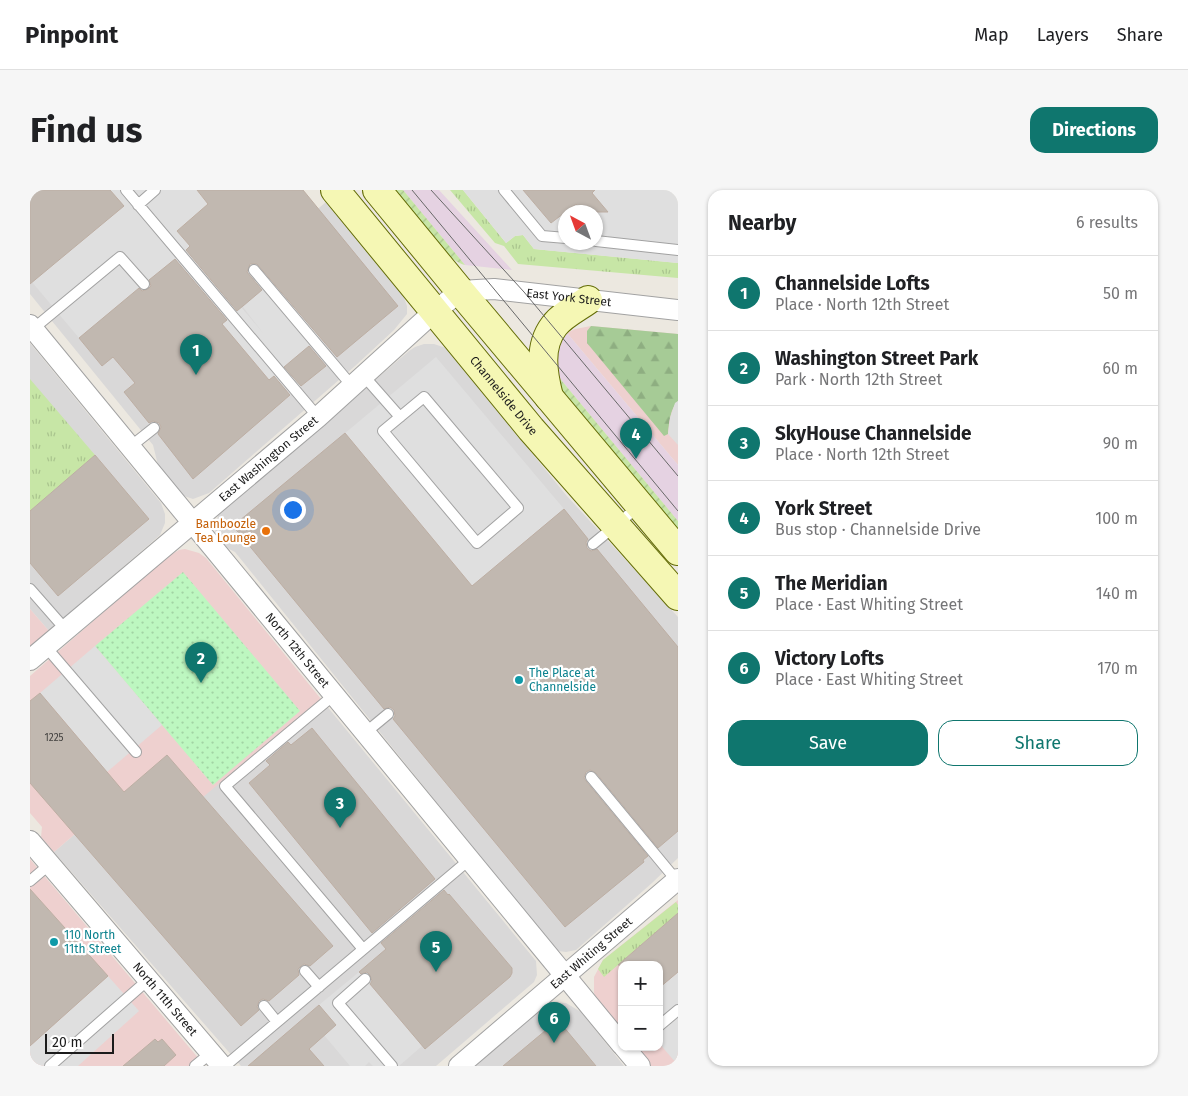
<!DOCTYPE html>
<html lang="en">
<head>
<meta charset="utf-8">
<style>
	body { margin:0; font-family:"Fira Sans",sans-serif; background:#f6f6f6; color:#202124 }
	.controls { position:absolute; right:15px; bottom:15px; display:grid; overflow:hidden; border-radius:10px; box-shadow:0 1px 4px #0004 }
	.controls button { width:45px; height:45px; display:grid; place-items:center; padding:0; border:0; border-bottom:1px solid #e0e0e0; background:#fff; color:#202124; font:25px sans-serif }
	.compass { position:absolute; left:528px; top:15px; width:45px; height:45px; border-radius:50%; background:#fff; box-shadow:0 1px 4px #0004; rotate:319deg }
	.scale { position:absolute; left:15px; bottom:12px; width:69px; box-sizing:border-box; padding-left:5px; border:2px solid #1b1b1b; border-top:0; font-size:14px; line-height:18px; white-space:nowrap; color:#1b1b1b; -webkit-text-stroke:4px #fff; paint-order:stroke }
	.you { position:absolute; left:262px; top:319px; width:18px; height:18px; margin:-12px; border:4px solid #fff; border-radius:50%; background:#1a73e8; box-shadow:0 0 0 8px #1a73e833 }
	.badge { display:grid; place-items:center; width:32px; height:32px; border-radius:50%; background:#0f766e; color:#fff; font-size:16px; font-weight:700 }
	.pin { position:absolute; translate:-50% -41px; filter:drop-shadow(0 1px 2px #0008) }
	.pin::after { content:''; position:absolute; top:26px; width:18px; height:15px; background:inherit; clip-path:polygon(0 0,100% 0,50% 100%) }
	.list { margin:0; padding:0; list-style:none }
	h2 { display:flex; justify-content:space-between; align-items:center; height:65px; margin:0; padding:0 20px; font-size:21px }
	h2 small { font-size:16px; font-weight:400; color:#757577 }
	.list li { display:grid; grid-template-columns:32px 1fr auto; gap:15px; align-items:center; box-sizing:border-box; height:75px; padding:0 20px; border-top:1px solid #e0e0e0 }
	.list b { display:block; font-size:19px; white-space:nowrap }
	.list p { margin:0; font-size:16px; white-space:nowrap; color:#757577 }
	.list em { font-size:16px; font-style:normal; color:#757577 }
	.actions { display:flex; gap:10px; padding:15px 20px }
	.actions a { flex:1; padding:11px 0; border:1px solid #0f766e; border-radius:15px; text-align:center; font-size:18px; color:#0f766e }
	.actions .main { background:#0f766e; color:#fff }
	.map { position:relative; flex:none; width:648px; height:876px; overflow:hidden; border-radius:15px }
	header { display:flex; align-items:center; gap:30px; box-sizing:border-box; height:70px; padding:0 25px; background:#fff; border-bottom:1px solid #e0e0e0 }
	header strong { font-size:24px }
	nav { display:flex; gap:28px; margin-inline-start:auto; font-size:18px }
	.intro { display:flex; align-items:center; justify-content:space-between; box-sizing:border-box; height:120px; padding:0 30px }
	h1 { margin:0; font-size:35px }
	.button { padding:12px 22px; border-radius:15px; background:#0f766e; color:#fff; font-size:18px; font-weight:700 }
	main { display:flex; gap:30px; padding:0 30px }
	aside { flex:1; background:#fff; border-radius:15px; box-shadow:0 1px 4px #0004 }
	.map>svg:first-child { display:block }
</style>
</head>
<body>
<header>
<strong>Pinpoint</strong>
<nav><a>Map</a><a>Layers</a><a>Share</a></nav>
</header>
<div class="intro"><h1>Find us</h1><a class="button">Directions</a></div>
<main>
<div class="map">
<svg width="648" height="876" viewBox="0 0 648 876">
	<defs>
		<pattern id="grass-tufts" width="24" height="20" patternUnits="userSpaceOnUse" patternTransform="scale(1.25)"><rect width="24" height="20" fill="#c7e6a6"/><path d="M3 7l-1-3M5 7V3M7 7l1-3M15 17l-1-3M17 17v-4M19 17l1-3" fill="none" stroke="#aac58e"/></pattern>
		<pattern id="forest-firs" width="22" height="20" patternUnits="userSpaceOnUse" patternTransform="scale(1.25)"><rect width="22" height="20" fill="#a6cb96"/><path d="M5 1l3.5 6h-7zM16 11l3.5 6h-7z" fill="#8eae81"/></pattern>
		<pattern id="park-dots" width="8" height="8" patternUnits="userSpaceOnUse" patternTransform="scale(1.25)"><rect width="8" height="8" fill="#bdf7c0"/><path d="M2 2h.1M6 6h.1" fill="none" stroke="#a2d3a4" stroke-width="1.8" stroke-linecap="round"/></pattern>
		<pattern id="garden-furrows" width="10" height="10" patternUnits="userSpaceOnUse" patternTransform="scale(1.25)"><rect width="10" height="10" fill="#c7e6a6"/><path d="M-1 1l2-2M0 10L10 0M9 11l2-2" fill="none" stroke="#aac58e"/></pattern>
	</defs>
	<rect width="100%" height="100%" fill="#ece8e0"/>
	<path fill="#d9d8d8" d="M0,0H80L175,114L296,12L373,105L377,116V124L364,140L325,176L179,303L163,309L157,307L149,304L129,279L123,255L0,104Z
		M0,153L131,313L135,324V333L130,345L19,441L0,419Z
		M394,154H404L416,158L536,305L648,427V668L622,693L546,760L536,762L528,761L523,757L205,362L193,356L189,351L185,340L188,325L194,319L379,161L385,157Z
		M291,509L506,771L507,785L504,792L406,876H211L24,662L137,565L173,606Z
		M521,812L536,813L551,822L594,876H443L514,815Z"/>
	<path fill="#eed0cf" d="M561,136L648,144V275L537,143L545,139Z
		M155,359L169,363L176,368L291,509L173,607L137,565L24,662L11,647L12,637L0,623V486L137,367L149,360Z
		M0,419L19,441L0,457Z
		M0,669L175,876H0Z
		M648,710V876H621L606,857H629V775H592V840L567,809L564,803V787L573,770Z"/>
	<path fill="#e5d2e2" d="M373,0H409L482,80L435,75Z
		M537,143L648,275V331L522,179L528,155Z"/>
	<path fill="url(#grass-tufts)" d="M420,0H433L476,53L485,46L493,45L504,59L648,73V88L488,74L474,56L465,53Z
		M0,189L65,265L0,321Z
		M646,712L648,715V723L574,787L568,779L573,770Z"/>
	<path fill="url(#forest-firs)" d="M561,136L648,144V211C640,219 639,233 638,244L634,246L557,153V141Z"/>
	<path fill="url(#park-dots)" d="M153,382L270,521L183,595L65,456Z"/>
	<path fill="url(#garden-furrows)" d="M363,0H373L435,75C416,72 377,16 363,0Z
		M522,179L648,331V341L530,203Z"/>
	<path fill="#dfdfdf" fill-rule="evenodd" d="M80,0H173L169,3L178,14L147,41L233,143L213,117L229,103L218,90L232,78L290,147L258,173L275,193L255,210L141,73L49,148L2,92L93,16Z
		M433,0H648V73L504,59L493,45L485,46L476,53ZM536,22H566V52H536Z
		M406,167L534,319L442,396L314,244Z
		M648,211V255L638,244L640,228L645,213Z
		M65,456L132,535L77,582L10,503Z
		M329,782L392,856L369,876H343L339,872L335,876H320L294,845L306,835L289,815Z
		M648,782V872L646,873L629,853V798Z
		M78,786L109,821L48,876H0V856Z"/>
	<path fill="#c1b8b0" stroke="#bdaea3" d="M0,0H80L94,16L0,94Z
		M167,0H273L368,116L307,167L227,74H220L217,82L232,100L207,121L156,60L160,56L147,41L178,14Z
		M493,0H565L562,3L578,22H553L546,14L521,33Z
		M145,69L197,130L192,134L239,190L244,186L260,205L163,289L128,244L131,237L129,233L123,231L119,233L94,202L105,193L83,167L72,176L49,148L109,98L112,101L118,99L121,96L119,90Z
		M279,156L296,176L271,196L254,177Z
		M315,243L442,396L534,319L558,349L556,352L557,358L561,361L567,359L648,457V641L628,658L566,583L560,580L556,582L554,588L556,591L618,666L613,670L614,672L535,737L363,529L365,526L364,520L360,517L354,519L203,336Z
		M65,265L119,329L28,406L0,373V321Z
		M10,503L94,602L137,565L303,756L280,776L274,774L271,776L268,779L269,785L239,811L233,809L229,811L227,817L229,820L211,836L0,593V511Z
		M282,538L405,689L342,743L219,593L240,575L236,571L258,552L261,555Z
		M0,699L78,786L0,856Z
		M414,700L418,705L419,704L482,778V783L480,787L395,859L340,794L342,791L340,785L337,782L331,784L329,782L356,759L351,753Z
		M648,723V782L629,798V775H588Z
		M289,815L306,835L279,859L294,876H218Z
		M528,830L566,876H473Z
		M125,849L128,852L132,849L146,865L134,876H93Z"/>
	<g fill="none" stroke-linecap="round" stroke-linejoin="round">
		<defs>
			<path id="service" d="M96,0L288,227
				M474,0L512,46L536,48
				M108,15L125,0
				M566,51L648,60
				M224,80L322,196
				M3,139L90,67L114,94
				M333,185L370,227
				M394,207L488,318L447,353L353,241Z
				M100,257L124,238
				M563,354L608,317
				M0,399L36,440
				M16,457L106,562
				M304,505L195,596L333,759
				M335,543L358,524
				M561,587L647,691
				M0,691L20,674
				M275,781L289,797
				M335,789L308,813L362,876
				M234,816L247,832
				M629,836L648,820
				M20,876L119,789
				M165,876L181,863
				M195,876L439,670"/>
			<g id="minor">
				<path id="s1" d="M0,135L592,855"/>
				<path id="s2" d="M0,470L288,227L395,130L430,101L464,99L648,120"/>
				<path id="s3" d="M0,651L192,876"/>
				<path d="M594,857L610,876"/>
				<path id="s4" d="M429,876L648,689"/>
			</g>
			<g id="secondary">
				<path id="s5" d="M305,0L501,239L648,406"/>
				<path d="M347,0L430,101L648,361"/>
				<path d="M519,207C513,183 508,157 524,136C532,125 547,118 558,110"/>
			</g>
		</defs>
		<use href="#service" stroke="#a2a2a2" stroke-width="12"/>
		<use href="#minor" stroke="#a2a2a2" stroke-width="22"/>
		<use href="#secondary" stroke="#646d07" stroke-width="30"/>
		<use href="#service" stroke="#fff" stroke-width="10"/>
		<use href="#minor" stroke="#fff" stroke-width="20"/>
		<use href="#secondary" stroke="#f5f7b4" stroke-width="28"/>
		<path stroke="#696969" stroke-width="1" d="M382,0L648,321
			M401,0L494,102L648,286"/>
	</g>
	<circle fill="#e8710a" stroke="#fff" stroke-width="2" cx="236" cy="341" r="5"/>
	<g fill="#0f9aa8" stroke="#fff" stroke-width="2">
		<circle cx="489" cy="490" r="5"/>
		<circle cx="24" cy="752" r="5"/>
	</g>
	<g text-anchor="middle" stroke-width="4.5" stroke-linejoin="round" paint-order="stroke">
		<g font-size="10" fill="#444240">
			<text x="24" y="551">1225</text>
		</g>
		<g font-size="12" fill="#1b1b1b" stroke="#fff">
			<text dy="4" stroke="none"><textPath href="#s2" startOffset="676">East York Street</textPath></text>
			<text dy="4" stroke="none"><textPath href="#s5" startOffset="266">Channelside Drive</textPath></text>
			<text dy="4" stroke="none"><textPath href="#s2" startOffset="312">East Washington Street</textPath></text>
			<text dy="4" stroke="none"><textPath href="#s1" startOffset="421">North 12th Street</textPath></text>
			<text dy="4" stroke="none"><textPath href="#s4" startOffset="174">East Whiting Street</textPath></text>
			<text dy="4" stroke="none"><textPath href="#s3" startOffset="208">North 11th Street</textPath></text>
		</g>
		<g font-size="12" fill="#c56008" stroke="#fff" text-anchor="end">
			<text x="226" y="338">Bamboozle<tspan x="226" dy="14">Tea Lounge</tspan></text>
		</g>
		<g font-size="12" fill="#0d838f" stroke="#fff" text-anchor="start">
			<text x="499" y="487">The Place at<tspan x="499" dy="14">Channelside</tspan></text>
			<text x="34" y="749">110 North<tspan x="34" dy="14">11th Street</tspan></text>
		</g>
	</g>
</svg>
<div class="controls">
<button>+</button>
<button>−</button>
</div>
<svg class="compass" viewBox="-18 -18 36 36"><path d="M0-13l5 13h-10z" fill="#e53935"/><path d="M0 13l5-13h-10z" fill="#757577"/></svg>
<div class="scale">20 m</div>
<div class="you"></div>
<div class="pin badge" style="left:166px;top:185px">1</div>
<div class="pin badge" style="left:171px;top:493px">2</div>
<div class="pin badge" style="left:310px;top:638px">3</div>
<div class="pin badge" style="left:606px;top:269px">4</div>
<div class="pin badge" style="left:406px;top:782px">5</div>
<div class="pin badge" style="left:524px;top:853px">6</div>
</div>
<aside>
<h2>Nearby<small>6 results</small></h2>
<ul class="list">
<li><span class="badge">1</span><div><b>Channelside Lofts</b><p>Place · North 12th Street</p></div><em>50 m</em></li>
<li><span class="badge">2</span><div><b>Washington Street Park</b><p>Park · North 12th Street</p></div><em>60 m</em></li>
<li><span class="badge">3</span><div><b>SkyHouse Channelside</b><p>Place · North 12th Street</p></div><em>90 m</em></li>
<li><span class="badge">4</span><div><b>York Street</b><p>Bus stop · Channelside Drive</p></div><em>100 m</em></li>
<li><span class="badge">5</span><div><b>The Meridian</b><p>Place · East Whiting Street</p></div><em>140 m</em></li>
<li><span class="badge">6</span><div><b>Victory Lofts</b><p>Place · East Whiting Street</p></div><em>170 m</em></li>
</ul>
<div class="actions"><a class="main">Save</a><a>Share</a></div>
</aside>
</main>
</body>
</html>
